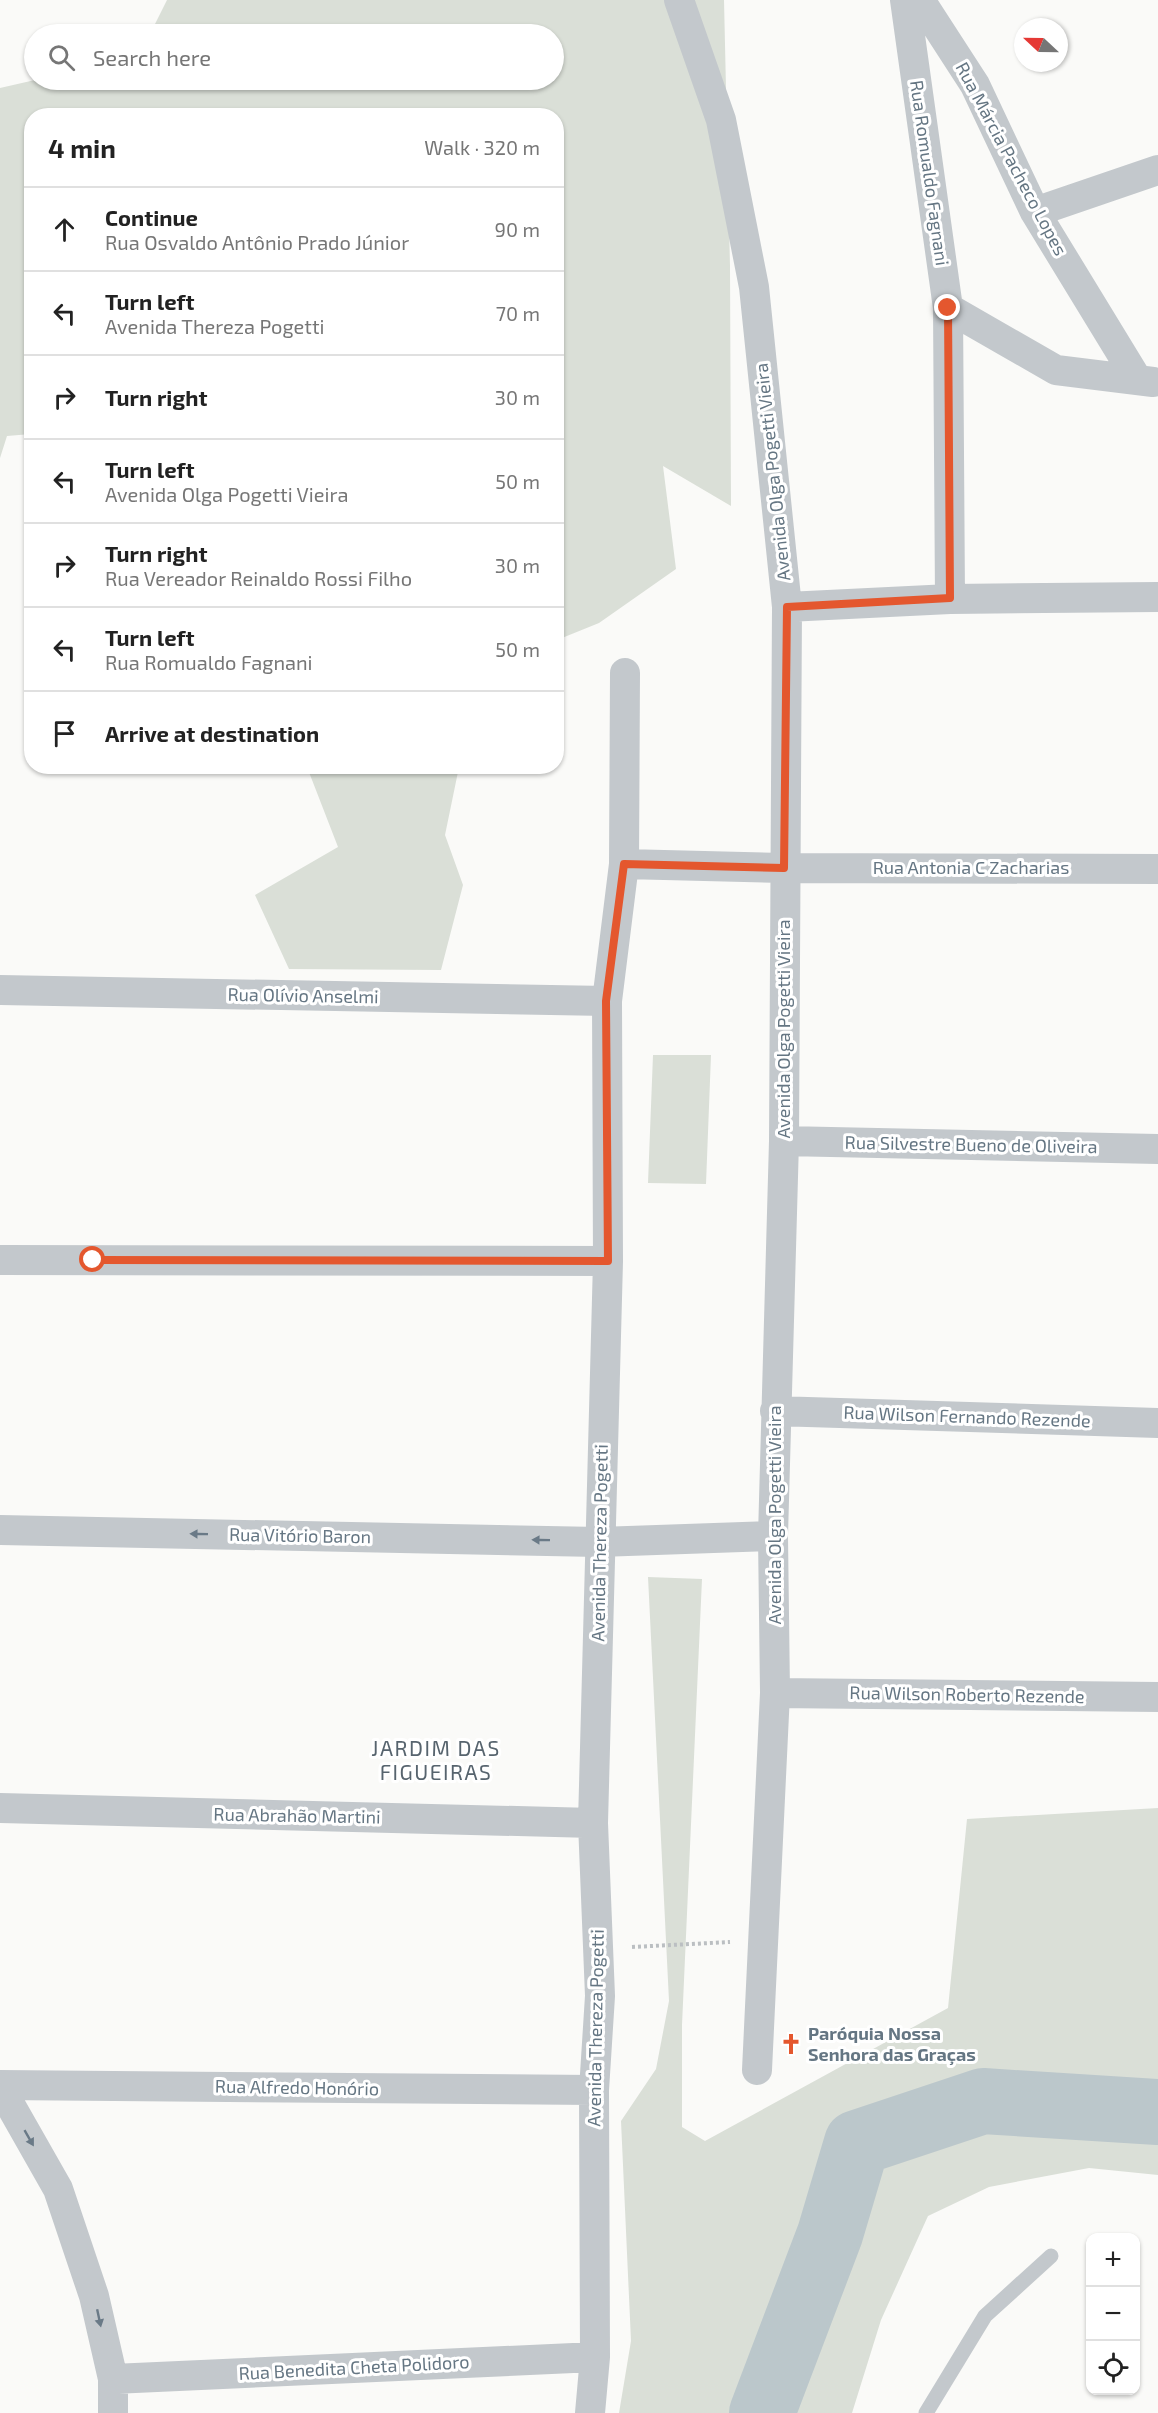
<!DOCTYPE html>
<html lang="en">
<head>
<meta charset="utf-8">
<style>
	body { margin:0; font-family:"Exo 2",sans-serif; background:#f2f2f2; color:#222 }
	.controls { position:absolute; right:18px; bottom:18px; display:grid; overflow:hidden; border-radius:12px; box-shadow:0 2px 4px #0004 }
	.controls button { width:54px; height:54px; display:grid; place-items:center; padding:0; border:0; border-bottom:2px solid #e0e0e0; background:#fff; color:#222; font:30px sans-serif }
	.compass { position:absolute; left:1014px; top:18px; width:54px; height:54px; border-radius:50%; background:#fff; box-shadow:0 2px 4px #0004; rotate:292deg }
	.stop { position:absolute; width:18px; height:18px; margin:-14px; border:4px solid #e4572e; border-radius:50%; background:#fff }
	.stop.end { background:#e4572e; border-color:#fff; box-shadow:0 2px 6px #0008 }
	.list { margin:0; padding:0; list-style:none }
	h2 { display:flex; justify-content:space-between; align-items:center; height:78px; margin:0; padding:0 24px; font-size:26px }
	h2 small { font-size:20px; font-weight:400; color:#767676 }
	.list li { display:grid; grid-template-columns:39px 1fr auto; gap:18px; align-items:center; box-sizing:border-box; height:84px; padding:0 24px; border-top:2px solid #e0e0e0 }
	.list b { display:block; font-size:22px; white-space:nowrap }
	.list p { margin:0; font-size:20px; white-space:nowrap; color:#767676 }
	.list em { font-size:20px; font-style:normal; color:#767676 }
	.icon { flex:none; width:33px; height:33px; fill:none; stroke:currentColor; stroke-width:2; stroke-linecap:round; stroke-linejoin:round }
	.map { position:relative; flex:none; width:1158px; height:2413px; overflow:hidden }
	.search { position:absolute; background:#fff; box-shadow:0 2px 4px #0004; left:24px; top:24px; width:540px; height:66px; display:flex; align-items:center; gap:15px; box-sizing:border-box; padding:0 21px; border-radius:33px; color:#767676; font-size:22px }
	.panel { position:absolute; background:#fff; box-shadow:0 2px 4px #0004; left:24px; top:108px; width:540px; height:666px; border-radius:24px }
	.map>svg:first-child { display:block }
</style>
</head>
<body>
<div class="map">
<svg width="1158" height="2413" viewBox="0 0 1158 2413">
	<rect width="100%" height="100%" fill="#fafaf8"/>
	<path fill="#dadfd7" d="M167,0H724L730,266L731,506L663,466L676,569L599,623L557,640L556,116H32L31,434L7,436L0,458V88L35,80H554V34H150Z
		M307,767H459L445,835L463,885L441,970L289,969L255,895L338,847Z
		M653,1055H711L706,1184L648,1183Z
		M648,1577L702,1579L682,2025V2127L705,2141L948,2008L967,1819L1158,1808V2175L1089,2168L989,2187L928,2216L881,2320L852,2413H619L631,2341L621,2121L656,2069L669,2001Z"/>
	<g fill="none" stroke-linecap="round" stroke-linejoin="round">
		<path stroke="#bbc7cb" stroke-width="66" d="M762,2413L830,2234L857,2143L983,2101L1158,2112"/>
		<path stroke="#bbbfc2" stroke-width="4" stroke-dasharray="3 3" stroke-linecap="butt" d="M632,1947L730,1942"/>
		<path stroke="#c3c8cc" stroke-width="15" d="M926,2413L985,2316L1051,2256"/>
		<path stroke="#c3c8cc" stroke-width="30" d="M679,0L721,120L754,287L787,607L784,1141L773,1536L775,1693L757,2070
			M905,0L948,308L950,599
			M920,0L975,85L1035,212L1137,379
			M1035,212L1158,170
			M948,308L1056,370L1153,382
			M787,607L950,599L1158,597
			M624,864L784,868L1158,869
			M0,990L607,1001
			M784,1141L1158,1149
			M0,1260L608,1261
			M775,1411L1158,1423
			M0,1530L599,1542L773,1536
			M775,1693L1158,1697
			M0,1808L593,1823
			M0,2085L594,2090
			M0,2087L58,2189L94,2296L113,2379V2413
			M113,2379L595,2357
			M590,2413L595,2357L594,2090L600,1996L593,1823L608,1261L607,1001L624,864L625,673"/>
	</g>
	<defs><path id="oneway-solid" d="M-6-.8H1V-3.2L6.5 0L1 3.2V.8H-6Z" transform="scale(1.5)"/></defs>
	<g fill="#6a7a87">
		<use href="#oneway-solid" transform="translate(199 1534) rotate(-179)"/>
		<use href="#oneway-solid" transform="translate(541 1540) rotate(-179)"/>
		<use href="#oneway-solid" transform="translate(29 2138) rotate(60)"/>
		<use href="#oneway-solid" transform="translate(99 2318) rotate(78)"/>
	</g>
	<g fill="none" stroke-linecap="round" stroke-linejoin="round">
		<path stroke="#e4572e" stroke-width="8" d="M93,1260L608,1261L606,1001L624,864L784,868L787,607L950,598L948,308"/>
	</g>
	<defs>
		<symbol id="church-bare" viewBox="-9 -9 18 18"><path d="M-1.2-6h2.4v3.5h3.3v2.4h-3.3V6h-2.4V-.1h-3.3v-2.4h3.3Z" fill="#e4572e" stroke="#fff" stroke-width="2.5" paint-order="stroke"/></symbol>
	</defs>
	<g fill-rule="evenodd">
		<use href="#church-bare" x="776" y="2029" width="30" height="30"/>
	</g>
	<g text-anchor="middle" stroke-width="6" stroke-linejoin="round" paint-order="stroke">
		<g font-size="18" fill="#657683" stroke="#fff">
			<text transform="translate(1011 159) rotate(62)" y="6">Rua Márcia Pacheco Lopes</text>
			<text transform="translate(929 173) rotate(82)" y="6">Rua Romualdo Fagnani</text>
			<text transform="translate(773 472) rotate(-96)" y="6">Avenida Olga Pogetti Vieira</text>
			<text x="971" y="874">Rua Antonia C Zacharias</text>
			<text transform="translate(303 996) rotate(1)" y="6">Rua Olívio Anselmi</text>
			<text transform="translate(784 1029) rotate(-90)" y="6">Avenida Olga Pogetti Vieira</text>
			<text transform="translate(971 1145) rotate(1)" y="6">Rua Silvestre Bueno de Oliveira</text>
			<text transform="translate(967 1417) rotate(2)" y="6">Rua Wilson Fernando Rezende</text>
			<text transform="translate(775 1515) rotate(-90)" y="6">Avenida Olga Pogetti Vieira</text>
			<text transform="translate(300 1536) rotate(1)" y="6">Rua Vitório Baron</text>
			<text transform="translate(600 1543) rotate(-89)" y="6">Avenida Thereza Pogetti</text>
			<text transform="translate(967 1695) rotate(1)" y="6">Rua Wilson Roberto Rezende</text>
			<text transform="translate(297 1816) rotate(1)" y="6">Rua Abrahão Martini</text>
			<text transform="translate(596 2028) rotate(-89)" y="6">Avenida Thereza Pogetti</text>
			<text transform="translate(297 2088) rotate(1)" y="6">Rua Alfredo Honório</text>
			<text transform="translate(354 2368) rotate(-3)" y="6">Rua Benedita Cheta Polidoro</text>
		</g>
		<g font-size="18" font-weight="bold" fill="#657683" stroke="#fff" text-anchor="start">
			<text x="808" y="2040">Paróquia Nossa<tspan x="808" dy="21">Senhora das Graças</tspan></text>
		</g>
		<g font-size="21" letter-spacing="1.5" fill="#57646e" stroke="#fff">
			<text x="436" y="1756">JARDIM DAS<tspan x="436" dy="24">FIGUEIRAS</tspan></text>
		</g>
	</g>
</svg>
<div class="controls">
<button>+</button>
<button>−</button>
<button><svg class="icon" aria-label="locate" viewBox="0 0 24 24"><circle cx="12" cy="12" r="6"/><path d="M12 2v4M12 18v4M2 12h4M18 12h4"/></svg></button>
</div>
<svg class="compass" viewBox="-18 -18 36 36"><path d="M0-13l5 13h-10z" fill="#e53935"/><path d="M0 13l5-13h-10z" fill="#767676"/></svg>
<div class="stop" style="left:93px;top:1260px"></div>
<div class="stop end" style="left:948px;top:308px"></div>
<div class="search"><svg class="icon" aria-label="search" viewBox="0 0 24 24"><circle cx="10" cy="10" r="6"/><path d="M15 15l6 6"/></svg>Search here</div>
<section class="panel">
<h2>4 min<small>Walk · 320 m</small></h2>
<ul class="list">
<li><svg class="icon" aria-label="ahead" viewBox="0 0 24 24"><path d="M12 20V5M6 11l6-6 6 6"/></svg><div><b>Continue</b><p>Rua Osvaldo Antônio Prado Júnior</p></div><em>90 m</em></li>
<li><svg class="icon" aria-label="left" viewBox="0 0 24 24"><path d="M17 20v-9H6M10 6l-5 5 5 5"/></svg><div><b>Turn left</b><p>Avenida Thereza Pogetti</p></div><em>70 m</em></li>
<li><svg class="icon" aria-label="right" viewBox="0 0 24 24"><path d="M7 20v-9h11M14 6l5 5-5 5"/></svg><div><b>Turn right</b></div><em>30 m</em></li>
<li><svg class="icon" aria-label="left" viewBox="0 0 24 24"><path d="M17 20v-9H6M10 6l-5 5 5 5"/></svg><div><b>Turn left</b><p>Avenida Olga Pogetti Vieira</p></div><em>50 m</em></li>
<li><svg class="icon" aria-label="right" viewBox="0 0 24 24"><path d="M7 20v-9h11M14 6l5 5-5 5"/></svg><div><b>Turn right</b><p>Rua Vereador Reinaldo Rossi Filho</p></div><em>30 m</em></li>
<li><svg class="icon" aria-label="left" viewBox="0 0 24 24"><path d="M17 20v-9H6M10 6l-5 5 5 5"/></svg><div><b>Turn left</b><p>Rua Romualdo Fagnani</p></div><em>50 m</em></li>
<li><svg class="icon" aria-label="arrive" viewBox="0 0 24 24"><path d="M6 21V4h12l-3 4 3 4H6"/></svg><div><b>Arrive at destination</b></div></li>
</ul>
</section>
</div>
</body>
</html>
